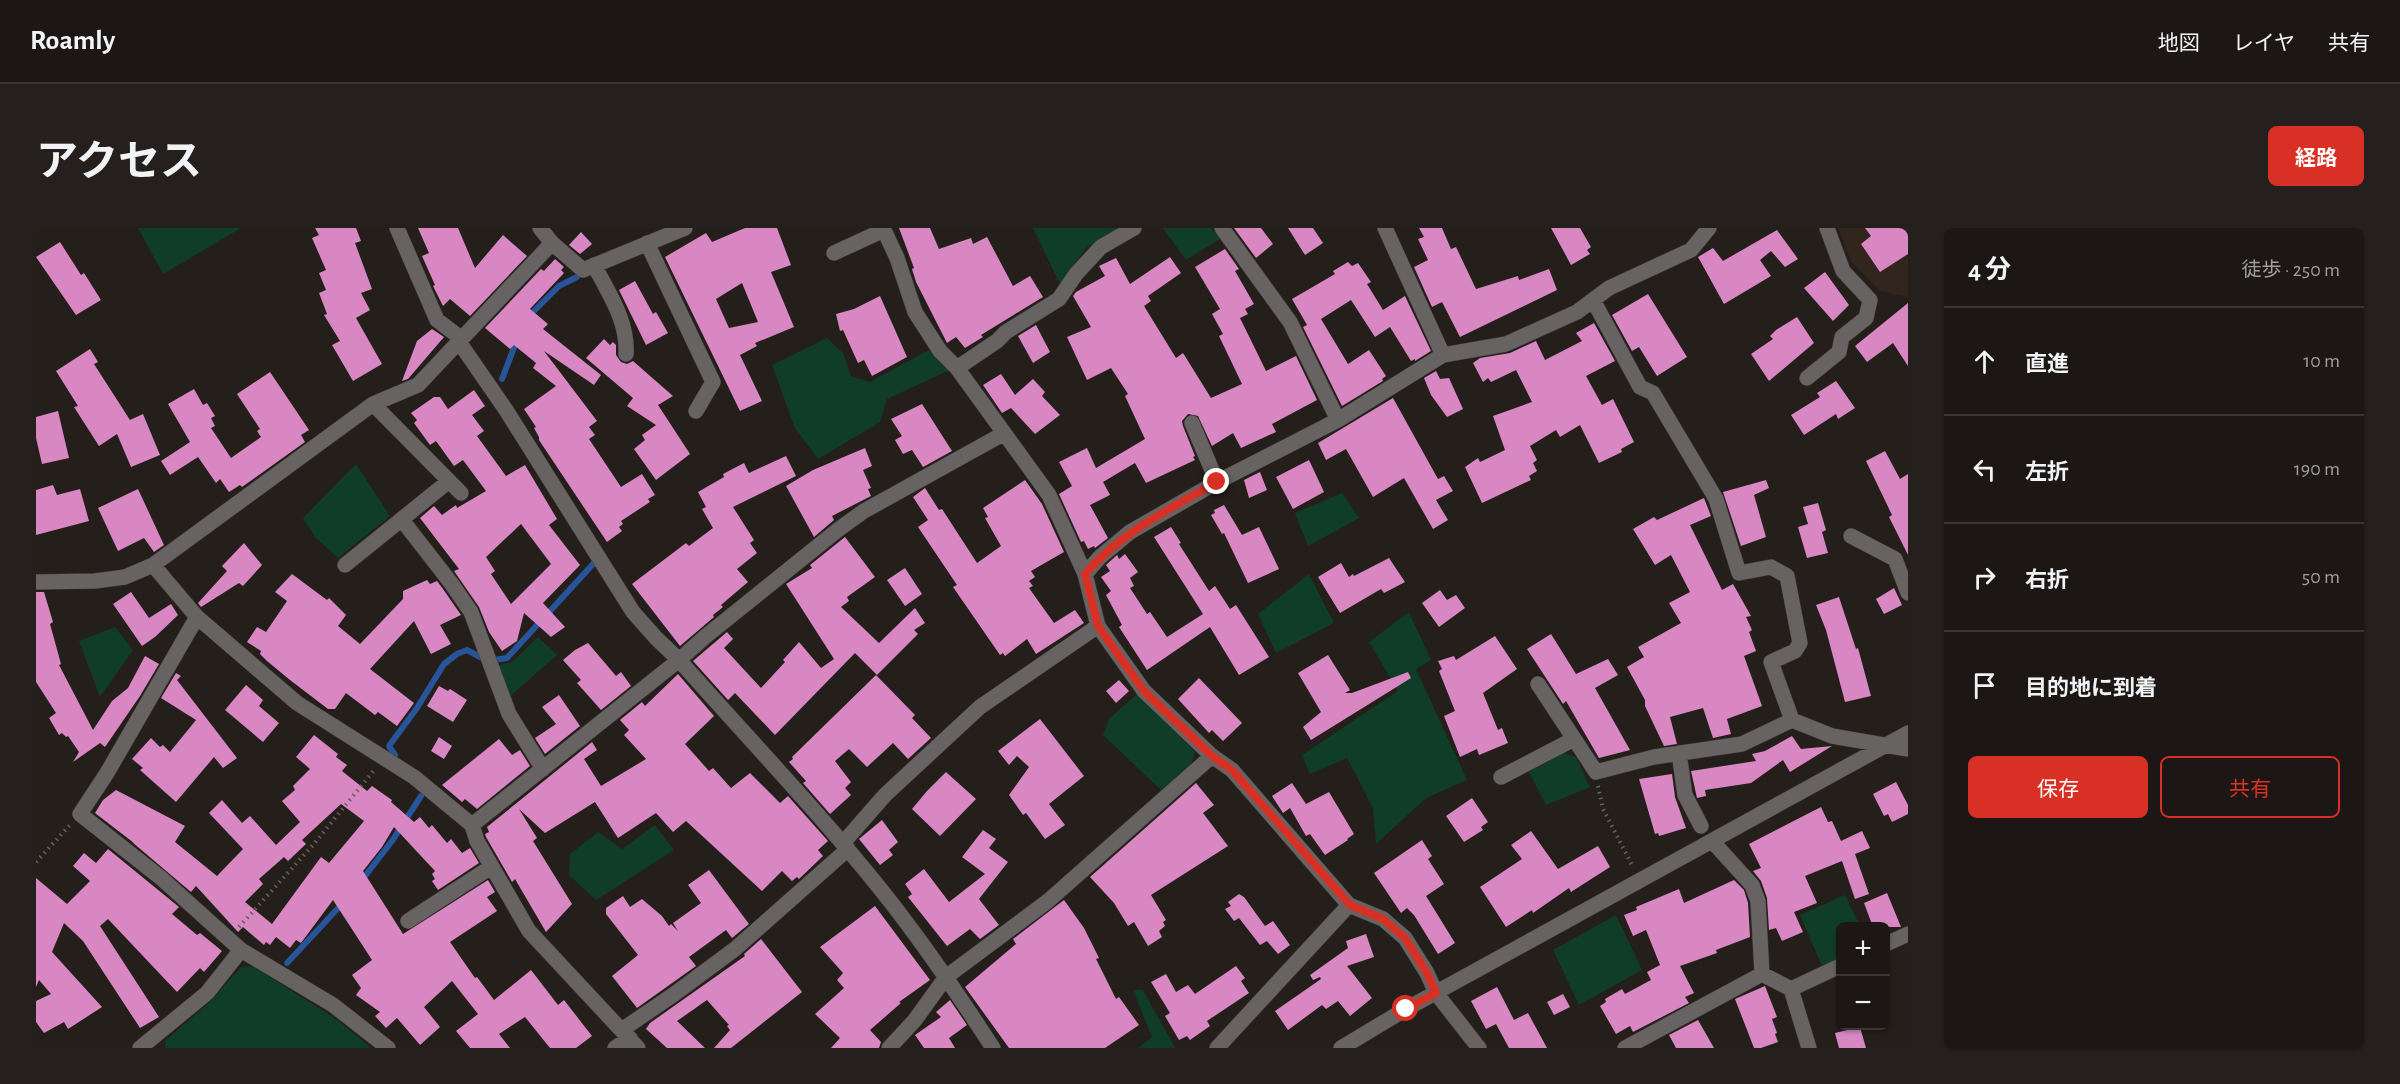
<!DOCTYPE html>
<html lang="ja">
<head>
<meta charset="utf-8">
<style>
	body { margin:0; font-family:"Alegreya Sans","Noto Sans JP",sans-serif; background:#25201d; color:#f1f3f6 }
	.controls { position:absolute; right:18px; bottom:18px; display:grid; overflow:hidden; border-radius:9px; box-shadow:0 2px 4px #0004 }
	.controls button { width:54px; height:54px; display:grid; place-items:center; padding:0; border:0; border-bottom:2px solid #3a3634; background:#1c1714; color:#f1f3f6; font:30px sans-serif }
	.stop { position:absolute; width:18px; height:18px; margin:-14px; border:4px solid #d93025; border-radius:50%; background:#fff }
	.stop.end { background:#d93025; border-color:#fff; box-shadow:0 2px 6px #0008 }
	.list { margin:0; padding:0; list-style:none }
	h2 { display:flex; justify-content:space-between; align-items:center; height:78px; margin:0; padding:0 24px; font-size:26px }
	h2 small { font-size:20px; font-weight:400; color:#a09fa0 }
	.list li { display:grid; grid-template-columns:39px 1fr auto; gap:18px; align-items:center; box-sizing:border-box; height:108px; padding:0 24px; border-top:2px solid #3a3634 }
	.list b { display:block; font-size:22px; white-space:nowrap }
	.list em { font-size:20px; font-style:normal; color:#a09fa0 }
	.actions { display:flex; gap:12px; padding:18px 24px }
	.actions a { flex:1; padding:14px 0; border:2px solid #d93025; border-radius:9px; text-align:center; font-size:21px; color:#d93025 }
	.actions .main { background:#d93025; color:#fff }
	.icon { flex:none; width:33px; height:33px; fill:none; stroke:currentColor; stroke-width:2; stroke-linecap:round; stroke-linejoin:round }
	.map { position:relative; flex:none; width:1872px; height:820px; overflow:hidden; border-radius:9px }
	header { display:flex; align-items:center; gap:36px; box-sizing:border-box; height:84px; padding:0 30px; background:#1c1714; border-bottom:2px solid #3a3634 }
	header strong { font-size:28px }
	nav { display:flex; gap:33px; margin-inline-start:auto; font-size:21px }
	.intro { display:flex; align-items:center; justify-content:space-between; box-sizing:border-box; height:144px; padding:0 36px }
	h1 { margin:0; font-size:42px }
	.button { padding:15px 27px; border-radius:9px; background:#d93025; color:#fff; font-size:21px; font-weight:700 }
	main { display:flex; gap:36px; padding:0 36px }
	aside { flex:1; background:#1c1714; border-radius:9px; box-shadow:0 2px 4px #0004 }
	.map>svg:first-child { display:block }
</style>
</head>
<body>
<header>
<strong>Roamly</strong>
<nav><a>地図</a><a>レイヤ</a><a>共有</a></nav>
</header>
<div class="intro"><h1>アクセス</h1><a class="button">経路</a></div>
<main>
<div class="map">
<svg width="1872" height="820" viewBox="0 0 1872 820">
	<rect width="100%" height="100%" fill="#251f1b"/>
	<path fill="#31251e" d="M1802,0H1872V69L1844,63L1815,33Z"/>
	<path fill="#0f3d28" d="M102,0H205L127,46Z
		M997,0H1083L1050,20L1024,56Z
		M1127,0H1175L1184,11L1150,32Z
		M791,110L807,125L815,148L834,154L893,122L914,142L851,171L844,194L782,231L759,200L736,137Z
		M320,236L354,288L302,330L280,310L267,290Z
		M1306,265L1323,290L1272,318L1259,285Z
		M1273,346L1298,395L1240,425L1222,386Z
		M1373,384L1395,432L1380,441L1431,552L1390,570L1340,616L1337,580L1311,530L1274,546L1266,527L1362,463L1333,414Z
		M79,399L97,422L64,469L43,413Z
		M502,409L521,427L471,471L459,438L476,434Z
		M1101,466L1159,524L1154,539L1125,562L1067,507L1073,491Z
		M1528,525L1540,529L1554,559L1510,577L1493,544Z
		M619,597L638,622L560,672L533,647L534,626L562,604L586,621Z
		M1809,667L1824,698H1804V730L1786,738L1764,687Z
		M1580,687L1606,742L1543,777L1517,722Z
		M217,738L300,791L335,820H130L129,813L175,773L205,739Z
		M1097,762H1107L1139,820H1102L1116,809Z"/>
	<g fill="none" stroke-linecap="round" stroke-linejoin="round">
		<path stroke="#27549a" stroke-width="6" d="M492,89L523,58L541,49
			M466,151L481,112
			M458,432L471,430L558,335
			M359,527L353,518L381,480L408,436L421,426L431,422L446,430
			M326,652L356,613L385,568
			M251,735L306,676"/>
	</g>
	<path fill="#d887c3" fill-rule="evenodd" d="M279,0H320L325,13L319,15L336,61L325,65L334,82L320,90L346,136L317,153L296,117L304,113L288,87L291,86L283,65L290,62L283,45L290,42L276,10L283,7Z
		M382,0H422L439,40L467,7L491,28L434,88L414,71L407,78L397,58L399,57L386,28L393,25Z
		M709,0H741L755,37L735,44L758,99L719,115L721,118L704,127L726,173L704,183L629,29L670,5L676,14ZM706,55L722,94L693,100L680,71Z
		M863,0H894L903,21L935,10L937,16L951,9L977,58L994,48L1007,69L945,107L947,109L929,120L920,109L911,115L880,54L876,41L878,40Z
		M1198,0H1225L1237,16L1220,30Z
		M1252,0H1277L1287,15L1269,27Z
		M1383,0H1406L1415,21L1420,19L1440,61L1482,48L1483,52L1513,41L1521,62L1424,109L1406,74L1396,79L1378,39L1392,32L1382,11L1388,9Z
		M1515,0H1544L1555,19L1551,22L1554,26L1535,37Z
		M1829,0H1872V26L1844,44L1825,16L1835,8Z
		M1741,2L1762,31L1749,39L1735,23L1724,32L1735,48L1688,76L1662,29L1677,20L1687,33Z
		M545,4L556,16L544,26L533,17Z
		M24,14L45,47L48,45L65,72L40,87L0,29Z
		M1189,21L1203,41L1199,43L1218,76L1209,81L1212,86L1204,90L1230,143L1260,128L1281,172L1236,196L1240,204L1205,220L1197,205L1176,218L1162,188L1152,186L1146,193L1147,198L1159,228L1157,229L1159,232L1110,255L1099,235L1067,254L1074,267L1054,277L1072,310L1059,320L1058,318L1052,321L1048,313L1045,314L1023,266L1036,258L1023,234L1051,220L1060,240L1109,211L1089,168L1092,166L1075,140L1051,152L1031,109L1055,99L1037,68L1040,64L1069,48L1063,38L1080,30L1094,56L1134,29L1145,45L1112,68L1115,73L1108,78L1140,130L1147,125L1175,170L1206,156L1183,108L1187,106L1176,86L1184,81L1159,39Z
		M519,31L528,39L525,42L528,45L494,81L512,96L507,101L565,147L558,157L508,123L561,193L553,199L559,207L553,211L585,259L606,246L619,267L612,271L614,274L585,293L587,296L583,299L586,303L571,314L503,212V209L498,200L500,199L488,181L520,158L497,140L500,135L478,117L474,121L449,100L505,41L508,43Z
		M1312,34L1316,38L1322,35L1335,54L1331,56L1347,82L1369,68L1395,123L1379,133V131L1375,133L1354,99L1339,109L1315,72L1285,91L1312,136L1333,122L1350,148L1346,151L1347,153L1306,178L1267,99L1271,97L1256,71L1299,46L1297,43Z
		M1789,44L1813,77L1797,93L1768,60Z
		M599,53L617,86L620,84L632,105L610,117L583,62Z
		M1612,66L1651,129L1621,148L1603,119L1596,123L1576,87Z
		M844,68L871,129L836,148L828,132L822,135L807,102L804,103L800,86L818,81Z
		M1872,75V138L1857,115L1831,134L1819,118Z
		M1761,89L1778,115L1733,153L1715,126L1737,111L1734,108L1740,102Z
		M1558,95L1579,133L1550,148L1566,177L1577,171L1598,214L1585,221L1586,224L1563,235L1544,197L1524,209L1520,202L1494,218L1501,232L1497,235L1501,243L1493,248L1495,252L1446,275L1429,239L1442,230L1444,234L1469,222L1457,188L1496,174L1480,142L1455,154L1452,150L1447,154L1437,135L1444,130L1474,125L1500,113L1509,132L1546,113L1540,105Z
		M1000,97L1014,124L997,135L982,108Z
		M396,101L408,109L372,151L366,153L381,113Z
		M568,111L574,117L577,114L580,117V127L585,134L591,136L597,133L637,168L622,177L654,226L620,252L598,221L609,212L606,207L620,197L591,178L597,170L550,130Z
		M54,121L62,134L58,136L94,192L107,186L124,227L95,239L81,206L63,218L38,179L42,178L20,143Z
		M1400,143L1404,151L1413,150L1427,181L1411,189L1395,167L1388,150Z
		M234,144L273,202L265,207L269,214L206,259L204,257L193,264L184,251L180,255L162,229L134,247L125,233L154,214L132,176L158,161L167,177L171,175L179,188L175,190L179,198L175,200L195,230L225,209L221,203L224,201L201,166Z
		M965,146L979,167L997,151L1009,164L1006,168L1024,187L999,206L975,180L966,185L947,157Z
		M1800,153L1819,180L1802,191L1800,186L1768,207L1755,187L1784,169L1781,165Z
		M438,162L449,178L436,187L448,203L441,208L470,248L489,237L521,291L513,297L544,337L507,375L529,399L515,409L488,385L481,413L466,423L453,404L443,379L418,343L423,341L384,290L398,278L406,287L420,277L421,280L450,263L427,232L418,238L400,213L394,217L378,195L381,192L375,185L398,169H404L412,181ZM485,296L515,336L475,376L455,346L459,343L450,329Z
		M1357,170L1402,251L1408,248L1417,263L1400,272L1412,292L1397,301L1368,250L1337,269L1310,221L1290,232L1282,215Z
		M886,176L916,223L887,239L876,222L867,226L859,212L866,208L855,191Z
		M22,183L33,230L6,236L0,210V189Z
		M829,220L836,238L827,242L835,260L832,261L835,268L796,288L798,292L778,309L750,258L777,242Z
		M1849,223L1864,251L1872,246V327L1853,289L1856,287L1830,233Z
		M750,228L760,248L697,279L718,312L714,315L721,325L701,341L712,354L685,377L687,379L677,387L678,389L644,418L596,356L650,315L653,318L677,300L666,281L670,279L662,264L688,249L687,246L708,235L713,245Z
		M1273,232L1288,264L1257,281L1240,249Z
		M1224,244L1231,262L1213,270L1208,252Z
		M989,252L1006,276L1028,324L995,343L999,349L993,353L997,358L993,360L1018,395L1039,382L1048,395L1000,426L991,411L969,428L967,425L964,427L917,359L921,357L882,299L892,292L877,269L889,260L903,282L906,281L941,335L965,318L949,290L952,289L947,280Z
		M1730,252L1733,260L1718,267L1730,309L1705,318L1687,264Z
		M17,257L21,267L44,261L53,293L0,307V262Z
		M102,261L128,317L118,324L108,310L82,323L62,280Z
		M1668,270L1675,288L1654,297L1686,362L1697,356L1715,388L1710,389L1716,402L1713,404L1720,423L1708,428L1726,478L1691,491L1695,506L1677,510L1667,480L1634,489L1641,516L1628,518L1609,478V472L1591,439L1608,429L1602,419L1645,395L1633,375L1654,364L1635,327L1619,337L1597,301L1618,289L1621,292Z
		M1782,275L1790,302L1786,304L1792,325L1771,330L1762,299L1772,296L1767,279Z
		M1188,277L1206,307L1223,299L1243,341L1212,355L1188,305L1186,306L1175,287L1179,285L1178,282Z
		M1135,299L1145,315L1143,316L1173,363L1179,358L1194,381L1200,377L1233,429L1203,447L1174,399L1111,442L1083,399L1086,397L1070,367L1075,363L1065,349L1074,343L1070,337L1081,327L1083,331L1089,326L1102,344L1094,350L1098,358L1094,360L1111,386L1114,384L1131,409L1167,386L1118,309Z
		M809,309L839,349L811,369L813,373L805,379L843,415L879,380L889,395L878,402L882,406L841,447L819,425L739,507L699,465L692,472L657,433L691,404L697,411L688,420L725,460L749,434L747,432L763,414L785,440L798,431L750,356L776,340L774,337Z
		M208,315L226,337L207,358L203,355L165,379L162,375L191,343L186,338Z
		M1353,330L1369,354L1348,365L1345,361L1304,385L1282,349L1305,335L1313,349L1317,346L1318,348Z
		M869,340L886,366L869,378L851,352Z
		M256,346L291,372L293,370L310,387L302,398L324,416L367,371V363L391,352L394,356L401,353L407,361L425,387L404,397L415,416L395,426L378,393L334,441L378,475L361,498L342,484L339,487L310,465L299,481H292L254,452L231,433L224,426L225,423L211,414L221,399L230,404L251,373L239,364Z
		M1858,360L1866,377L1848,386L1840,371Z
		M1404,362L1411,372L1420,367L1429,380L1403,399L1386,375Z
		M0,364H8L17,394L14,396L25,436L23,437L57,502L76,473L92,460L109,428L123,436L104,468L69,519L64,515L37,534L43,524L32,508L30,509L26,505L23,507L13,490L20,485L0,454Z
		M95,364L113,390L135,376L142,387L119,409L106,418L77,376Z
		M1803,369L1820,421L1822,420L1835,468L1809,474L1790,402L1780,377Z
		M1515,406L1540,446L1572,431L1582,447L1559,460L1594,522L1563,530L1530,473L1527,476L1491,421Z
		M1459,408L1481,441L1447,465L1462,502L1466,500L1472,515L1443,527L1441,521L1424,529L1408,488L1419,483L1403,443L1406,441L1402,433L1418,428L1420,432Z
		M552,415L580,448L585,444L595,458L565,482L541,455L545,452L527,432L539,422Z
		M1292,427L1314,462L1309,465H1316L1372,444L1375,450L1275,512L1267,499L1285,484L1262,445Z
		M140,445L145,448L141,452L201,530L187,540L178,529L140,574L104,542L107,540L96,531L115,510L124,519L127,517L134,524L160,492L125,470Z
		M642,446L678,488L649,516L673,543L677,540L695,560L714,545L744,575L752,568L792,613L782,622L787,628L763,651L761,649L756,653L746,643L726,663L650,593L637,604L620,585L582,610L559,574L509,605L483,581L501,610L497,613L536,676L510,704L479,651L476,654L450,609L449,606L453,604L451,599L556,514L561,522L548,531L565,558L610,531L588,507L593,502L584,492L606,474L609,478Z
		M840,447L879,487L876,490L895,510L872,531L857,515L831,539L813,521L799,533L815,554L809,560L815,567L794,586L767,555L770,553L753,534L757,531L756,529Z
		M1163,450L1206,495L1187,513L1176,502L1173,505L1142,471Z
		M1083,452L1093,463L1080,475L1070,463Z
		M210,457L227,472L223,478L243,495L227,514L189,482Z
		M403,458L412,463L414,461L431,472L417,494L391,478Z
		M523,467L544,498L509,526L499,510L520,496L506,479Z
		M1004,491L1048,548L1013,576L1029,597L1009,611L990,585L987,587L973,567L993,539L981,528L973,537L962,523Z
		M278,507L302,526L300,529L311,537L306,543L331,563L336,558L356,572L355,574L378,594L384,589L393,600L396,597L411,615L415,611L426,625L434,620L443,635L402,662L396,653L399,651L396,646L399,643L358,599L346,619L327,643L367,706L452,652L459,664L451,669L461,683L414,714L439,750L441,749L458,772L495,742L522,777L528,772L556,808L540,820H514L489,789L463,806L474,820H434L420,803L442,786L416,753L388,779L404,799L384,817L361,790L350,800L339,788L344,784L320,767L325,760L316,747L336,732L297,672L265,715L260,712L254,720L240,709L234,717L230,714L228,717L207,699L202,704L160,658L155,664L96,614L98,615L59,585L67,572L80,562L149,598L139,614L181,648L207,621L173,585L186,572L206,595L214,588L240,617L264,594L246,573L259,562L257,558L274,541L260,529ZM305,576L328,593L293,635L285,629L236,696L209,674L227,656L223,651L248,629L252,633L270,616L266,612Z
		M1756,508L1765,521L1796,518L1754,544L1747,532L1715,555L1669,562L1670,568L1661,570L1655,543L1720,533L1716,526L1729,523Z
		M403,509L416,518L408,531L395,523Z
		M463,511L476,527L484,522L494,538L441,581L429,571L426,574L406,557Z
		M910,544L940,571L904,608L876,581L891,563Z
		M1636,546L1639,569L1650,600L1623,608L1622,605L1619,606L1603,551Z
		M1860,554L1872,577V586L1856,594L1852,586L1848,588L1837,566Z
		M1160,555L1178,577L1167,585L1192,618L1115,667L1130,692L1127,694L1129,698L1123,703L1126,709L1112,718L1098,694L1092,698L1078,675L1054,649Z
		M1256,555L1270,576L1293,564L1318,606L1311,611L1312,612L1289,627L1274,606L1270,608L1254,580L1247,585L1236,568Z
		M1436,570L1452,594L1445,599L1447,602L1428,614L1410,588Z
		M1785,579L1792,594L1796,593L1805,613L1826,603L1834,620L1819,626L1833,666L1819,671L1806,633L1769,648L1781,675L1758,684L1767,704L1746,713L1740,700L1733,702L1731,670L1725,653L1717,643L1725,640L1713,616Z
		M846,592L862,614L853,622L857,627L844,637L823,611Z
		M947,602L960,611L953,620L972,634L943,671L963,697L944,711L934,701L911,718L872,669L876,666L869,656L888,641L913,674L949,646L926,629Z
		M1495,603L1522,641L1562,618L1574,639L1535,664L1533,660L1497,685L1496,682L1470,699L1444,659L1486,631L1475,617Z
		M1386,612L1396,628L1392,631L1408,656L1390,668L1419,715L1402,726L1378,687L1371,680L1365,685L1338,645Z
		M72,621L143,679L136,686L161,707L164,705L186,723L168,744L164,740L141,764L72,691L64,698L123,789L104,800L47,713L28,695L16,724L66,779L32,801L28,794L8,805L0,794V773L15,766L3,752L0,759V650L31,676L54,653L37,638L48,625L60,635Z
		M673,642L713,696L696,710L690,702L653,729L660,738L601,780L576,748L602,727L570,686V680L587,668L594,679L606,671L626,688L633,698L635,696L642,703L637,695L665,675L652,657Z
		M1698,652L1708,662L1712,675L1714,709L1680,722L1681,725L1644,738L1658,765L1649,769L1653,775L1597,804L1594,798L1580,806L1564,778L1570,774L1569,771L1586,761L1589,766L1615,752L1611,744L1624,737L1610,702L1597,708L1588,687L1601,682L1600,679L1643,661L1648,675Z
		M1851,665L1865,699H1837L1828,675Z
		M1203,666L1208,669L1229,698L1237,693L1254,717L1242,726L1231,713L1224,717L1203,690L1198,693L1189,681L1195,678L1192,674Z
		M1028,672L1048,700L1063,730L1060,731L1080,771L1083,769L1103,797L1069,820H973L929,759L980,716L977,711Z
		M839,678L894,752L863,774L865,775L834,802L845,814L843,820H795L804,810L779,786L808,760L801,752L807,745L784,719Z
		M1330,706L1338,729L1311,738L1336,770L1314,788L1302,773L1290,781L1286,777L1252,802L1239,783L1285,751L1284,749L1277,752L1274,747L1312,720L1310,713Z
		M725,711L766,764L695,820H678L694,802L691,798L693,797L671,772L641,793L669,820H631L610,801L614,795L709,728L708,726Z
		M1200,738L1209,750L1205,753L1213,765L1171,793L1174,798L1154,812L1151,808L1143,812L1129,788L1134,785L1115,754L1130,746L1140,764L1152,757L1159,766Z
		M1729,758L1741,789L1736,791L1741,805L1739,806L1742,814L1725,820H1718L1699,771Z
		M1461,759L1478,792L1492,785L1511,820H1473L1460,796L1450,801L1435,773Z
		M1527,766L1534,779L1518,787L1511,774Z
		M914,772L931,797L913,810L919,820H888L879,807L905,789L900,784Z
		M1662,792L1678,820H1640L1633,807Z
		M1824,799L1830,820H1803L1799,805Z"/>
	<g fill="none" stroke-linecap="round" stroke-linejoin="round">
		<defs>
			<path id="minor" d="M361,0L401,92L426,111
				M504,0L516,15L547,42L649,0
				M847,0L861,30L879,84L904,123L921,140L1013,267L1049,346L1062,398L1108,463L1176,528L1196,542L1313,677L1347,691L1369,710L1391,745L1400,765L1443,820
				M1186,0L1254,94L1302,192
				M1349,0L1407,127
				M611,15L677,154L660,183
				M798,25L848,2
				M558,37C573,66 592,93 590,126
				M1557,72L1604,159L1617,165L1680,271L1703,345L1735,339L1751,348L1764,415L1759,423L1735,434L1756,492
				M423,114L470,182L597,384L620,410L643,432C711,509 782,583 846,663C886,713 922,766 957,820
				M921,140L961,113L970,104L1023,71L1040,46L1065,19L1098,0
				M1771,150L1803,124L1806,109L1830,90L1834,72L1807,43L1791,0
				M337,176L425,265
				M1156,195L1181,254
				M366,292L415,355L435,384L473,486L507,541
				M1815,308L1859,331L1872,365
				M117,337L161,389L261,475L378,549L436,597L441,613L493,703L602,820
				M309,337L413,253
				M1049,346L1064,329L1094,304L1181,254L1302,192L1407,127L1470,116L1541,84L1573,60L1655,22L1673,0
				M0,354L59,353L89,349L117,337L337,176L382,157L516,15
				M161,389L71,545L44,586L125,650L205,722L297,777L352,820
				M1502,456L1560,544L1618,529L1706,516L1756,492L1796,508L1872,521
				M1643,525L1649,567L1665,598
				M1465,549L1538,511
				M436,597L643,432L670,408L803,301L828,283L967,206
				M1676,613L1716,657L1722,673L1726,746
				M807,615L849,567L944,479L1062,398
				M372,693L455,639
				M1850,716L1872,706
				M1726,746L1755,761L1804,738
				M1755,761L1773,820
				M587,801L637,767L699,721L812,621
				M104,820L171,765L205,722
				M579,820L594,810
				M853,820L879,792L910,749L1012,673L1176,528
				M1181,820L1313,677
				M1305,820L1370,781L1872,505
				M1589,820L1726,746"/>
		</defs>
		<use href="#minor" stroke="#413b37" stroke-width="16"/>
		<path stroke="#66615d" stroke-width="4" stroke-dasharray="1.5 4.5" stroke-linecap="butt" d="M1562,558L1567,581L1596,637
			M0,634L34,597
			M203,699L277,617L339,541"/>
		<use href="#minor" stroke="#676363" stroke-width="15"/>
	</g>
	<g fill="none" stroke-linecap="round" stroke-linejoin="round">
		<path stroke="#d93025" stroke-width="8" d="M1181,254C1134,281 1085,304 1049,346L1062,398L1108,463L1176,528L1196,542L1314,677L1347,691L1369,710L1391,745L1400,765L1370,781"/>
	</g>
</svg>
<div class="controls">
<button>+</button>
<button>−</button>
</div>
<div class="stop" style="left:1370px;top:781px"></div>
<div class="stop end" style="left:1181px;top:254px"></div>
</div>
<aside>
<h2>4 分<small>徒歩 · 250 m</small></h2>
<ul class="list">
<li><svg class="icon" aria-label="ahead" viewBox="0 0 24 24"><path d="M12 20V5M6 11l6-6 6 6"/></svg><div><b>直進</b></div><em>10 m</em></li>
<li><svg class="icon" aria-label="left" viewBox="0 0 24 24"><path d="M17 20v-9H6M10 6l-5 5 5 5"/></svg><div><b>左折</b></div><em>190 m</em></li>
<li><svg class="icon" aria-label="right" viewBox="0 0 24 24"><path d="M7 20v-9h11M14 6l5 5-5 5"/></svg><div><b>右折</b></div><em>50 m</em></li>
<li><svg class="icon" aria-label="arrive" viewBox="0 0 24 24"><path d="M6 21V4h12l-3 4 3 4H6"/></svg><div><b>目的地に到着</b></div></li>
</ul>
<div class="actions"><a class="main">保存</a><a>共有</a></div>
</aside>
</main>
</body>
</html>
